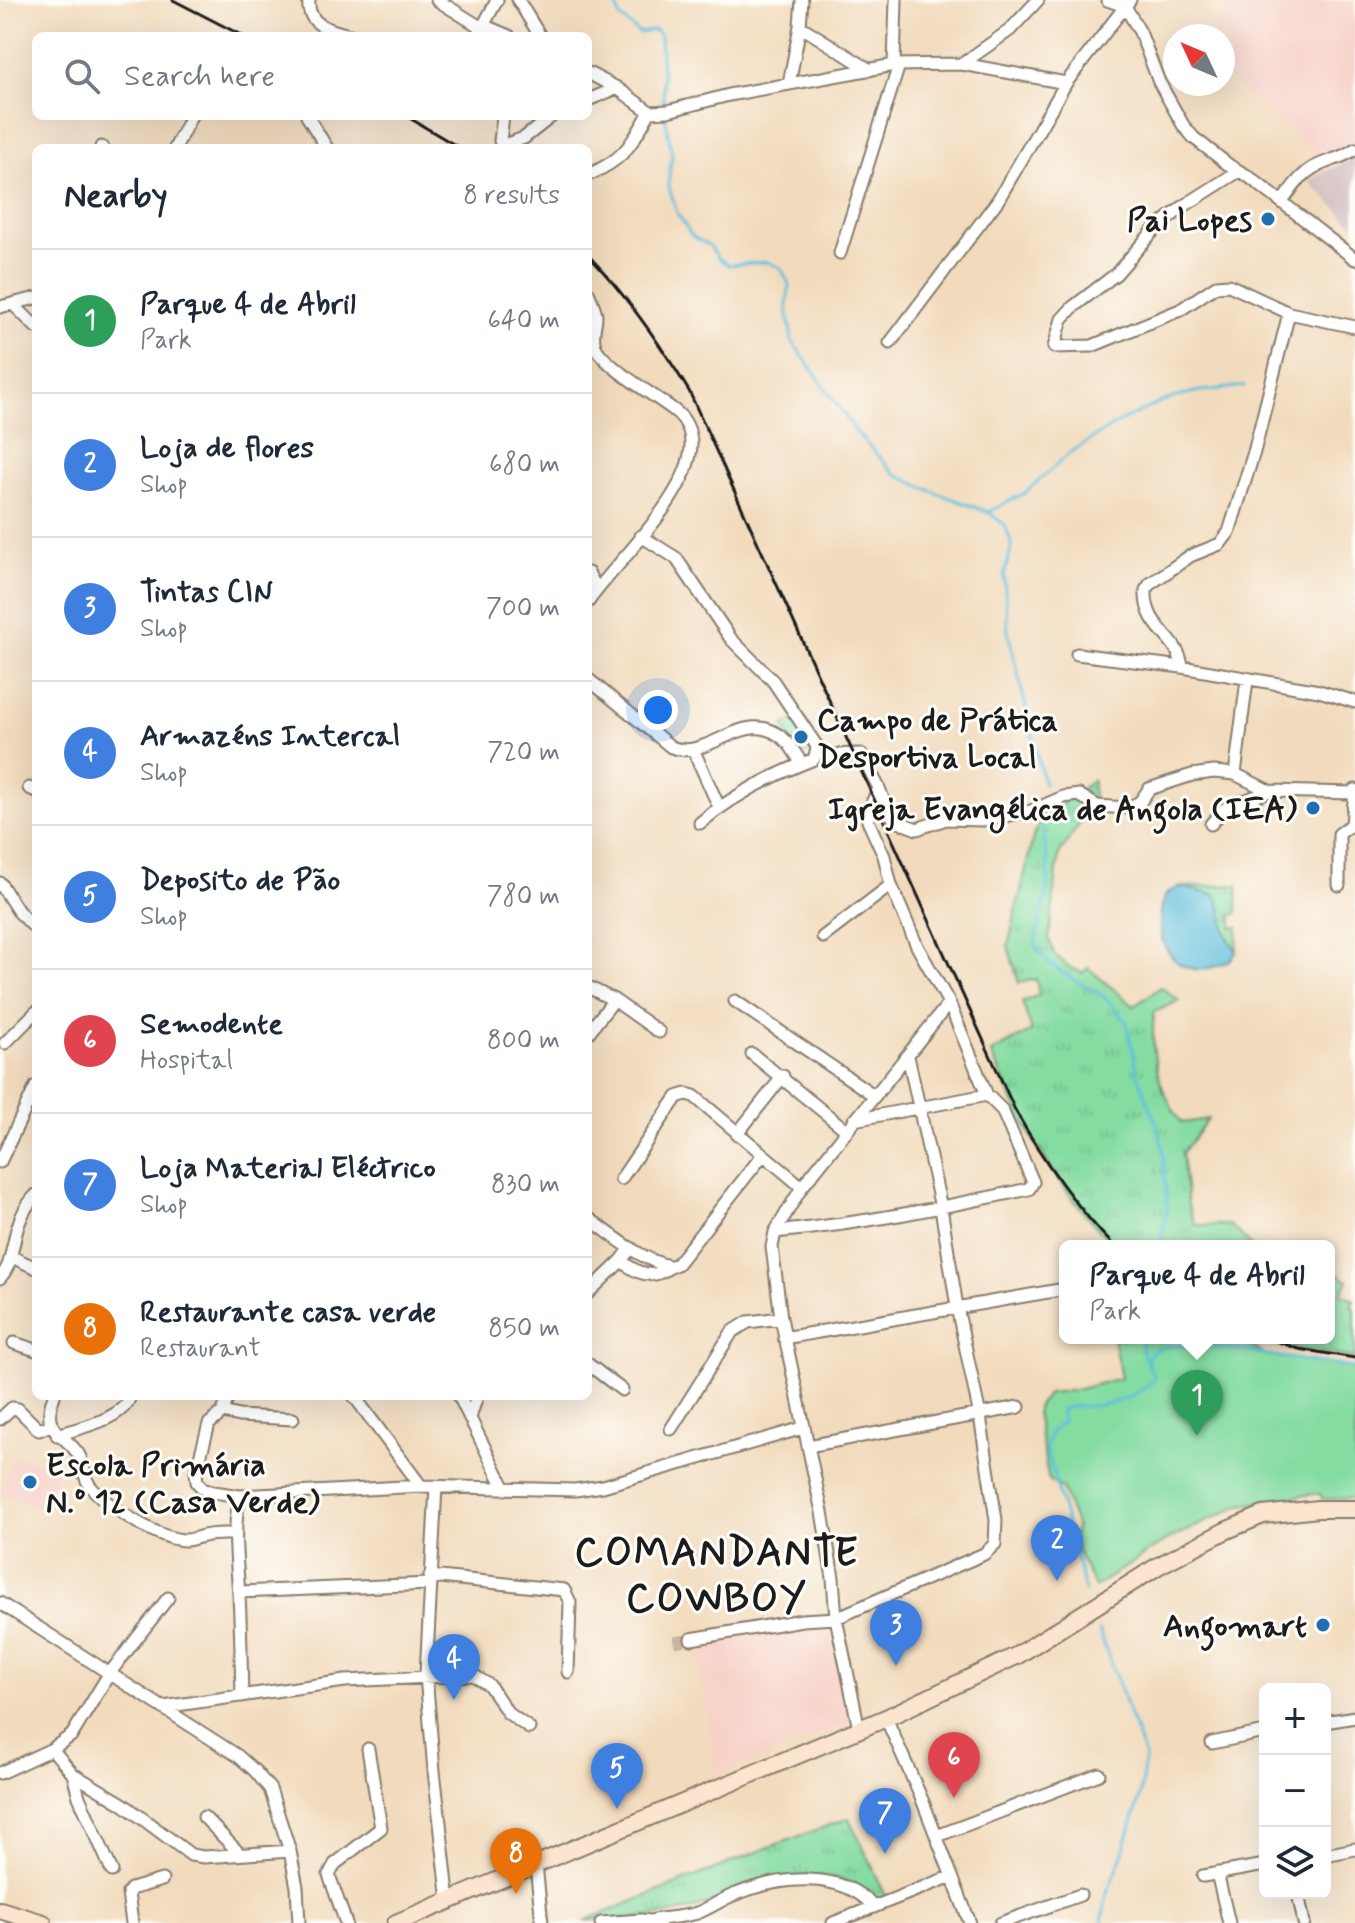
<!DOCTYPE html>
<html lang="en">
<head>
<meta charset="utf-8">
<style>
	body { margin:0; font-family:Mynerve,sans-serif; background:#f6f6f7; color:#1f2937 }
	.controls { position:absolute; right:24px; bottom:24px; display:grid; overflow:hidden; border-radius:12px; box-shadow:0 8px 32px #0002 }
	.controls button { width:72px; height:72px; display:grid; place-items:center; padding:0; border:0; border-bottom:2px solid #e0e1e3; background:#fff; color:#1f2937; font:40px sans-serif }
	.compass { position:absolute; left:1163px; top:24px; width:72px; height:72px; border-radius:50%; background:#fff; box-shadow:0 8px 32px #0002; rotate:314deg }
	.you { position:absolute; left:658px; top:710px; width:28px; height:28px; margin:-20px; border:6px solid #fff; border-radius:50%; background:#1a73e8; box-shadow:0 0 0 12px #1a73e833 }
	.badge { display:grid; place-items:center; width:52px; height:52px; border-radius:50%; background:#111827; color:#fff; font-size:26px; font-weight:700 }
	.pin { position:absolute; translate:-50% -66px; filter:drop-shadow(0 2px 4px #0008) }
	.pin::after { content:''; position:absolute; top:42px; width:28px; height:24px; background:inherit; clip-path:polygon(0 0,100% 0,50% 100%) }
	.popup { position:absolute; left:1059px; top:1240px; width:276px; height:104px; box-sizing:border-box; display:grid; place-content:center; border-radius:12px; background:#fff; filter:drop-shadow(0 2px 6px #0005); font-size:26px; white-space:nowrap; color:#747a83 }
	.popup b { font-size:30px; color:#1f2937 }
	.popup::after { content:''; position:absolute; left:50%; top:100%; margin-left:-16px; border:16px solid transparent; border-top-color:#fff }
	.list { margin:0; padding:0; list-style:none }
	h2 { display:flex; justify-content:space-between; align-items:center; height:104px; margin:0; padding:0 32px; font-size:34px }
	h2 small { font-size:26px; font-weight:400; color:#747a83 }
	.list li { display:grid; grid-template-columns:52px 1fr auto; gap:24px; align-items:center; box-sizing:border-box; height:144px; padding:0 32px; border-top:2px solid #e0e1e3 }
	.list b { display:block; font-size:30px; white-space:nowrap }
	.list p { margin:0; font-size:26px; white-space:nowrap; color:#747a83 }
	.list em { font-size:26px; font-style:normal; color:#747a83 }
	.icon { flex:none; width:44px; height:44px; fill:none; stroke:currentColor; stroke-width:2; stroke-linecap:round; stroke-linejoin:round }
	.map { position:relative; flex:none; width:1355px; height:1923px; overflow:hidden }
	.search { position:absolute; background:#fff; box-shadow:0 8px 32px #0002; left:32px; top:32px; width:560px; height:88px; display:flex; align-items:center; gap:20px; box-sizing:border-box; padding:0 28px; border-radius:12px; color:#747a83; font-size:30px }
	.panel { position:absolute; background:#fff; box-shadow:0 8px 32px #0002; left:32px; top:144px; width:560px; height:1256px; border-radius:12px }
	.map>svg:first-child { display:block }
</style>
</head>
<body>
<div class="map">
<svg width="1355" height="1923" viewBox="0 0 1355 1923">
	<defs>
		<pattern id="grass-tufts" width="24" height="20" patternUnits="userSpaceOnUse" patternTransform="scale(2)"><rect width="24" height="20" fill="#84dca1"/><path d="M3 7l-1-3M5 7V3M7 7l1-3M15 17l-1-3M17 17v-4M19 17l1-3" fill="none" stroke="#71bc8a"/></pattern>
		<pattern id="wetland-marsh" width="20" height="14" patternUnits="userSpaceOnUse" patternTransform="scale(2)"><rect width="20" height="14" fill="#84dca1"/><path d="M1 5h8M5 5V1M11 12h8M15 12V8" fill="none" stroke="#71bc8a"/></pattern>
	</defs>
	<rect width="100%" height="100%" fill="#fdfcf7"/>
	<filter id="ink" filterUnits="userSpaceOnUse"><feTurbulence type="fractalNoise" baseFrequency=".0125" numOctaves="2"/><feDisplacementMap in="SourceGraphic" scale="16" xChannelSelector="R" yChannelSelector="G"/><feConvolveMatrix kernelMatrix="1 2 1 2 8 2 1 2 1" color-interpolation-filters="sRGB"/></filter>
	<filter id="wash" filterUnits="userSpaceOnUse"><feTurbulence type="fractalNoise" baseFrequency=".006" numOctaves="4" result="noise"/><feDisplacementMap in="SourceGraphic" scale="32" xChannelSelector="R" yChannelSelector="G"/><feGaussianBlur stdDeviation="1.8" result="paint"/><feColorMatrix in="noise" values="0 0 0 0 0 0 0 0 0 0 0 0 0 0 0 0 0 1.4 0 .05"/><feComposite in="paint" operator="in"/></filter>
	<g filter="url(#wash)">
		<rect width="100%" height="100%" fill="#f2dbbd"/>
		<path fill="#f7d1c7" d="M1231,0H1336L1355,8V140L1344,152L1319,157L1223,74V36H1207Z
			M16,1454L60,1472L44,1511L0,1494Z
			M829,1623L851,1723L716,1776L697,1644Z"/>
		<path fill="#d2bfc0" d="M1355,155V226L1307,180L1350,160Z"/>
		<path fill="url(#grass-tufts)" stroke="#507c5e" stroke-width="2" d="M1093,780V804L1059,854L1049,939L1054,954L1068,966L1082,973L1088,968L1134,1006L1161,987L1179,1001L1154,1012C1150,1054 1157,1088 1182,1123L1208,1119L1182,1154L1188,1205L1195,1225H1230L1252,1246H1114C1054,1184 1025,1131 991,1053L1032,1031L1022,1002L1039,995L1036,979L1019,983L1008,946L1034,833L1042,820Z
			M1336,1273L1348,1281L1341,1293L1354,1300L1351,1306L1355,1309V1358L1299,1349L1268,1338H1329V1284Z
			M849,1818L887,1898L876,1903C869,1897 861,1888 852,1884C792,1857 734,1901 676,1913C646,1919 615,1918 584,1921L767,1848Z"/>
		<path fill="url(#wetland-marsh)" stroke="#507c5e" stroke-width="2" d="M1238,885L1237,914L1232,915V927H1238L1237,950C1205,919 1247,895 1179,887Z"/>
		<path fill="#84dca1" stroke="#507c5e" stroke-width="2" d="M804,716L817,749L798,758L784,725Z
			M1113,1338H1234L1267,1355L1355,1368V1498L1322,1499L1321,1494H1313L1241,1505L1165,1541L1095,1587L1080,1558L1073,1538L1076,1525L1062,1488L1049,1481L1036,1413L1038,1405L1049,1393L1075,1390L1121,1378Z"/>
		<path fill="#5fbfdd" stroke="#3e6e7c" stroke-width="2" d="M1179,887L1216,895C1228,916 1218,932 1237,950C1233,961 1224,964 1213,967C1167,981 1149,928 1167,893Z"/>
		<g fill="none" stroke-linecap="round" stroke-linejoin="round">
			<path stroke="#5fbfdd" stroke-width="3" d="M615,0L620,17L639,33L655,30L660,36L664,108
				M665,116L672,155L668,184L677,213L692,236L710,246L718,258L728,265L768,262L781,268L789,284L787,307L792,341L857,433L894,473L924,488L988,512L1005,525L1012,545L1004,576L1008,631L1044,784
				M988,512L1025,493L1071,452L1119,422L1163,401L1194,392L1244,386
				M1043,813C1041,836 1050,859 1048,883C1047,904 1037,923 1035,945L1045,959L1059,971L1103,996L1126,1021L1138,1075L1158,1128L1163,1150L1167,1207L1160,1246
				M1147,1361L1150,1354L1158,1348L1171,1346L1224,1348L1355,1368
				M1085,1591L1046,1447L1050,1433L1062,1421L1061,1410C1072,1404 1081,1407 1092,1406C1114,1405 1140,1394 1155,1379L1141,1349L1142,1338
				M1099,1631L1145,1757L1140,1796L1119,1865L1107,1892L1102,1923"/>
		</g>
	</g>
	<g filter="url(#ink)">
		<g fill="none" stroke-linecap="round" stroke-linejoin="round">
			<path stroke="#c7b59d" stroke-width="11" stroke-dasharray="11 5.5" stroke-linecap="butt" d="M674,1642L691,1639"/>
			<defs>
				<path id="street" d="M309,0C306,27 334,31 354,36
					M437,0L482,28L497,0
					M518,0L540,36
					M1107,0L1125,6L1140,32L1159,82L1183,125L1194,138L1230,166L1248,176L1355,259
					M800,26L870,70
					M478,36L482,28H490L509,36
					M962,64L1010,30L1038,0
					M894,65L896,0
					M588,73L617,88L650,112L668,111L729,95L894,65L962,64L1066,83
					M789,84L800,26L802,0
					M588,100L617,88
					M307,116L327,148
					M503,116L500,141L504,145L524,138L552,116
					M101,147L103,148
					M175,148L191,116
					M1239,171L1184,206L1155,229L1116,274L1073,307L1062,319L1054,347L1092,346L1180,310L1216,286L1229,285L1289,313L1355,327
					M588,175C625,159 630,146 650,112
					M1282,202C1291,189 1300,176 1313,168C1327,160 1342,159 1355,149
					M840,253L899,65
					M588,292C591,300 595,307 596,315C596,326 591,335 595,346C602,363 644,389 661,401C671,408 682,414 687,426C712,477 614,563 588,602
					M15,306L36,327
					M0,307L36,298
					M890,343L998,200L1066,83L1130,0
					M641,536L676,558L731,639L773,681L816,745L827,755L861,754L879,788L870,807L868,821L884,856L891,885L917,946L949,1003L987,1095L1002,1110L1033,1182L1029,1189C945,1207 861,1224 775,1232
					M588,573L597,589
					M1077,654L1182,667L1319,691L1355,702
					M1182,667C1179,635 1144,630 1146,590L1150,584L1190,556L1220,544L1229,532L1254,452L1289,313
					M588,679L671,747C710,763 748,700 788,743C793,749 797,757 802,763
					M693,749L719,807
					M1235,774L1247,680
					M29,788L36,791
					M879,788L887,810L896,821L917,829L946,819L983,820L1031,811L1063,797L1079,795L1097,806L1127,808L1140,802L1149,789L1192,775L1214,772L1235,774L1269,791L1353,793
					M700,823C733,795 773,775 814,759L817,749L816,745
					M1211,824L1224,809L1269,791
					M0,883L18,911L36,929
					M1339,885V834L1352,824L1355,790
					M823,937L891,885
					M588,987L614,1000L659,1032
					M735,1001L875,1096
					M588,1033L614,1000
					M5,1043L36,1012
					M752,1054L846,1130
					M854,1120L987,1095
					M737,1134L783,1076
					M0,1162L36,1086
					M621,1179L677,1097L686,1094L694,1096L802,1187
					M588,1218C613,1235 639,1259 669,1266
					M12,1257L36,1268
					M621,1261C632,1269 645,1278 659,1273C666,1271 669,1266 677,1264L762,1156
					M0,1278C11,1266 10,1256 14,1242C17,1226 24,1207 36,1195
					M588,1293L621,1261L631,1248
					M784,1338L1065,1289
					M14,1343L36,1350
					M588,1364L622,1390
					M54,1396C41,1429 59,1430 77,1452C85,1462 82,1476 90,1486C107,1506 159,1540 186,1540C192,1540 198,1537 204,1536C213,1533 224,1534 234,1534
					M228,1396L223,1412L209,1424L196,1472L197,1482L203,1489L214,1492L240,1496L421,1486L575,1490L603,1486L803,1428
					M354,1396L421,1486
					M459,1396L505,1489
					M223,1412L239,1416L293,1419
					M470,1418L477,1396
					M0,1419L12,1408L18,1409L39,1430L51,1425
					M671,1429L732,1332L748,1322L781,1318
					M57,1435C78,1428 125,1419 130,1396
					M808,1446L1019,1407
					M436,1487L426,1675L434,1771L449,1902
					M240,1496C232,1530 237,1561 239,1596C241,1629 241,1663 242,1696
					M430,1576L564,1590L570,1602L568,1672
					M239,1592L430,1584
					M0,1603L238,1756L255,1771L270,1789L290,1851L297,1887L299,1923
					M691,1639L802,1620L836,1618L984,1554L995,1544L996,1520L980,1416L957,1307L941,1208L908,1056
					M163,1707L345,1681L473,1675L489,1685L508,1713L529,1728
					M886,1718L923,1802L970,1923
					M1325,1722L1355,1717
					M859,1729L836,1618L833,1578L822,1512L781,1318L772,1247L775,1232L802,1187L949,1003
					M1212,1743L1265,1732
					M52,1749L73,1774L123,1804L191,1855L204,1857L290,1851
					M0,1773L52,1749L72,1735L109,1674L168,1598
					M73,1774L79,1797L112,1871
					M204,1817L239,1853
					M937,1836L1099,1774
					M1325,1855L1355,1849
					M536,1865L542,1923
					M1217,1873L1229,1923
					M1203,1876L1265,1865
					M1298,1893L1304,1923
					M654,1920C668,1918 683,1917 697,1913C710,1908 722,1899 736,1894C779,1877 841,1869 874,1907
					M132,1923L128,1893L131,1889L162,1880
					M346,1923L329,1875L335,1864L381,1828L368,1749
					M601,1923L641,1920L660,1922
					M833,1923L952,1876
					M1001,1923L1080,1895"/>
				<path id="secondary" d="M0,1910L43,1923
					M396,1923L886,1718L1018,1655L1158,1566L1225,1531L1263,1515L1318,1509H1355"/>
			</defs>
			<use href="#street" stroke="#877c6c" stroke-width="15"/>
			<use href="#secondary" stroke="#877c6c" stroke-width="20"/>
			<use href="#street" stroke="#fff" stroke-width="11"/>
			<use href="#secondary" stroke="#fce5cf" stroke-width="16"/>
			<path stroke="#1c1c1c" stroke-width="3" d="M173,0L243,36
				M406,116L460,148
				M588,255C628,297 659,342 689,391L1015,1110C1043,1160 1074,1205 1114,1246
				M1268,1338L1299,1349L1355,1358"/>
		</g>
	</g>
	<g fill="#1f6fb2" stroke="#fdfcf7" stroke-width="3">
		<circle cx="1268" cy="219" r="8"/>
		<circle cx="801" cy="737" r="8"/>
		<circle cx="1313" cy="808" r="8"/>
		<circle cx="30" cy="1482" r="8"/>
		<circle cx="1323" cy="1625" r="8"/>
	</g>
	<g text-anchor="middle" stroke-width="6" stroke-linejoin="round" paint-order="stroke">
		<g font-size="32" font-weight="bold" fill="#1c1c1c" stroke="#fdfcf7" text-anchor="end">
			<text x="1252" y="230">Pai Lopes</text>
			<text x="817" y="730" text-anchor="start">Campo de Prática<tspan x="817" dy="37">Desportiva Local</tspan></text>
			<text x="1297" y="819">Igreja Evangélica de Angola (IEA)</text>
			<text x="46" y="1475" text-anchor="start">Escola Primária<tspan x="46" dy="37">N.º 12 (Casa Verde)</tspan></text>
			<text x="1307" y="1636">Angomart</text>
		</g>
		<g font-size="40" font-weight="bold" letter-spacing="2" fill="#1c1c1c" stroke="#fdfcf7">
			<text x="717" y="1565">COMANDANTE<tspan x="717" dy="46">COWBOY</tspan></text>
		</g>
	</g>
</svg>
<div class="controls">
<button>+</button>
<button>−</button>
<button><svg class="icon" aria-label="layers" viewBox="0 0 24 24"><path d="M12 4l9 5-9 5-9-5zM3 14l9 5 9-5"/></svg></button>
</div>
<svg class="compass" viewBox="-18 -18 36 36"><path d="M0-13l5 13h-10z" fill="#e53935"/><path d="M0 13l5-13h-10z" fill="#747a83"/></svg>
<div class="you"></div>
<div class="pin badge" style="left:1197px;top:1436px;background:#2e9e5b">1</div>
<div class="popup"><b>Parque 4 de Abril</b>Park</div>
<div class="pin badge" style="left:1057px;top:1581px;background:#3f7fe0">2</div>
<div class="pin badge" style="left:896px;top:1666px;background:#3f7fe0">3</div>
<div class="pin badge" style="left:454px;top:1700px;background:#3f7fe0">4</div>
<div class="pin badge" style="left:617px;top:1809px;background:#3f7fe0">5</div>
<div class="pin badge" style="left:954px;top:1798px;background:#e0444e">6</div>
<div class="pin badge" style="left:885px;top:1854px;background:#3f7fe0">7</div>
<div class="pin badge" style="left:516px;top:1894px;background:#e8710a">8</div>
<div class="search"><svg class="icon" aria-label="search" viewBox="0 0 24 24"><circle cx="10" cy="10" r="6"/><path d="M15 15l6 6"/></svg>Search here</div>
<section class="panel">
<h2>Nearby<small>8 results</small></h2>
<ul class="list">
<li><span class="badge" style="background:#2e9e5b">1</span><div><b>Parque 4 de Abril</b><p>Park</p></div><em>640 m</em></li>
<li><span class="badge" style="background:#3f7fe0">2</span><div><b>Loja de flores</b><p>Shop</p></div><em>680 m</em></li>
<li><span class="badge" style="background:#3f7fe0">3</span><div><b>Tintas CIN</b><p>Shop</p></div><em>700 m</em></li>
<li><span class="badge" style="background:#3f7fe0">4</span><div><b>Armazéns Intercal</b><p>Shop</p></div><em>720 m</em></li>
<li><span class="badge" style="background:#3f7fe0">5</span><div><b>Deposito de Pão</b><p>Shop</p></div><em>780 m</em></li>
<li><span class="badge" style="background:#e0444e">6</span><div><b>Semodente</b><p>Hospital</p></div><em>800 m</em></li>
<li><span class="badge" style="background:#3f7fe0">7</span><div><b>Loja Material Eléctrico</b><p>Shop</p></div><em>830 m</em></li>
<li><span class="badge" style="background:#e8710a">8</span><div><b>Restaurante casa verde</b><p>Restaurant</p></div><em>850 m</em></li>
</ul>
</section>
</div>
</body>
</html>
